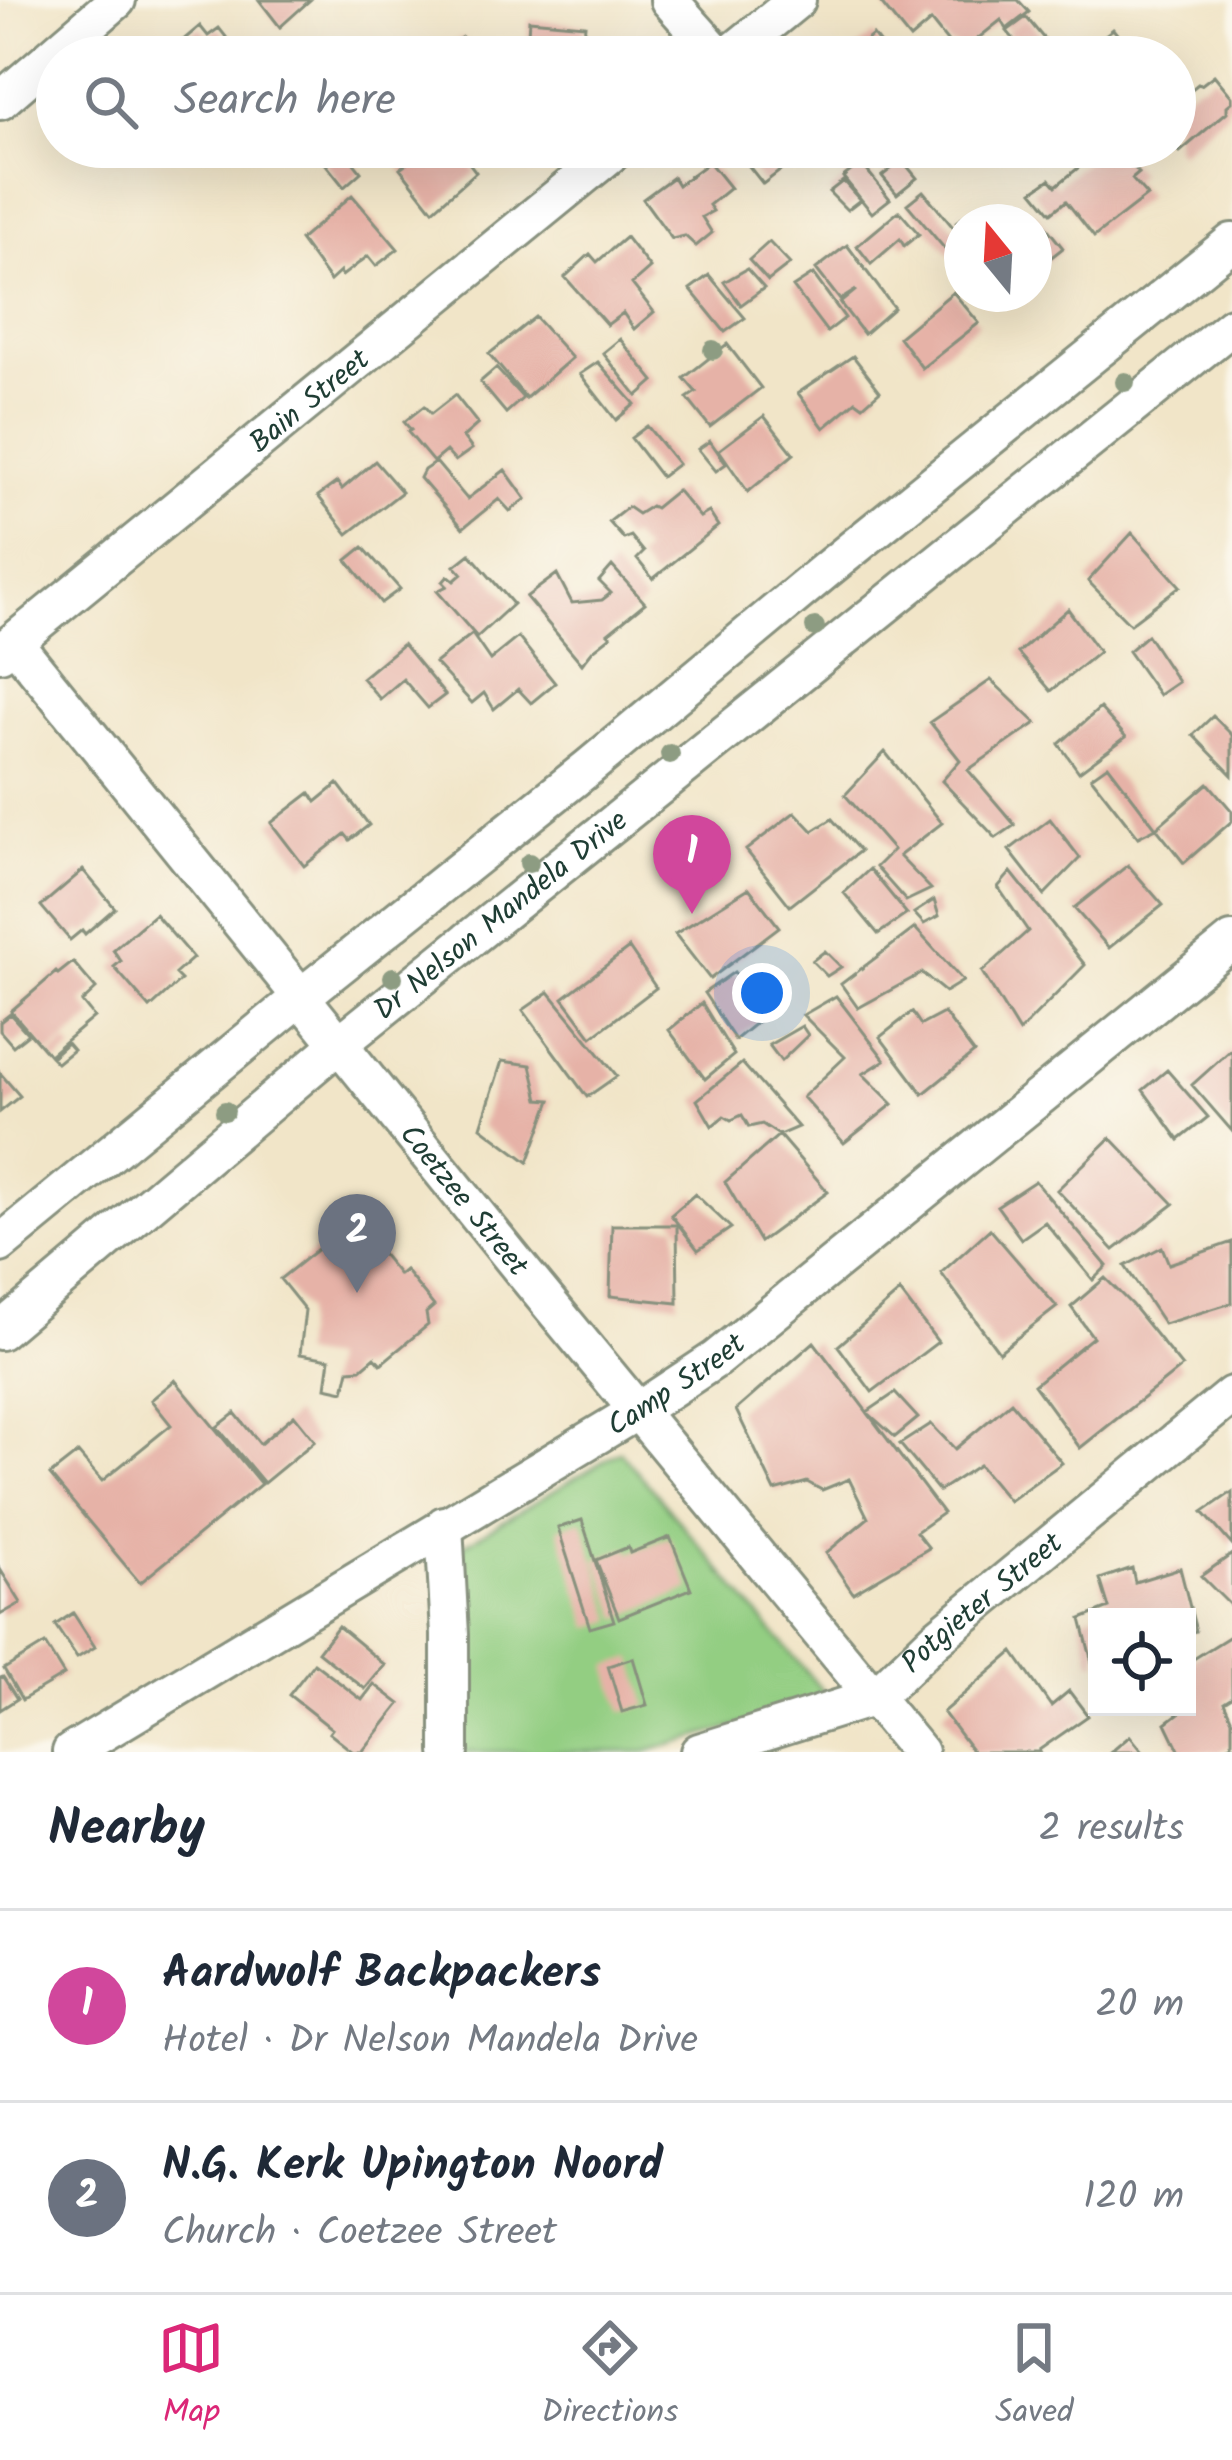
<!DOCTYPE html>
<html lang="en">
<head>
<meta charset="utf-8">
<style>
	body { margin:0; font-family:Kalam,sans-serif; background:#f2f2f3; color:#1f2937 }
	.controls { position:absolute; right:36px; bottom:36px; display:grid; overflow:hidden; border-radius:0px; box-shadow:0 12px 48px #0002 }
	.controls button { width:108px; height:108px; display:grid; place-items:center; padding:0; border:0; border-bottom:3px solid #e0e1e3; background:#fff; color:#1f2937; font:60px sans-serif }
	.compass { position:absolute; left:944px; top:204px; width:108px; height:108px; border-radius:50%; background:#fff; box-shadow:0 12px 48px #0002; rotate:342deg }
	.you { position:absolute; left:762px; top:993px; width:42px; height:42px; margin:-30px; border:9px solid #fff; border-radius:50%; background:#1a73e8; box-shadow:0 0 0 18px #1a73e833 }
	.badge { display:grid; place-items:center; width:78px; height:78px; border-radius:50%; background:#db2777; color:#fff; font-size:39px; font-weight:700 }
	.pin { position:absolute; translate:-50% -99px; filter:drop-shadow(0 3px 6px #0008) }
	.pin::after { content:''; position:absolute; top:63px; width:42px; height:36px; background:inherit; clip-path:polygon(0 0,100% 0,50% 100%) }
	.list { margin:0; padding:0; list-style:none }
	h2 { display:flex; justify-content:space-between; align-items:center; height:156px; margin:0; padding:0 48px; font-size:51px }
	h2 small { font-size:39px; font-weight:400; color:#747a83 }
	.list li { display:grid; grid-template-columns:78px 1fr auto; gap:36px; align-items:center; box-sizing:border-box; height:192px; padding:0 48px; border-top:3px solid #e0e1e3 }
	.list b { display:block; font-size:45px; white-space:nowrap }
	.list p { margin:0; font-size:39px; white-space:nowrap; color:#747a83 }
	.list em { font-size:39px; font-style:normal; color:#747a83 }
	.icon { flex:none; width:66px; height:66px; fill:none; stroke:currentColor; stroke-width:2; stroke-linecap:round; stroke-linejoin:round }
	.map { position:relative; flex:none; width:1232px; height:1752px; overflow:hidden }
	.search { position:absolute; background:#fff; box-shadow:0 12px 48px #0002; left:36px; right:36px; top:36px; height:132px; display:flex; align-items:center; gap:30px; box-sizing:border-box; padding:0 42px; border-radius:66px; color:#747a83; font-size:45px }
	.sheet { height:540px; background:#fff }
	nav { display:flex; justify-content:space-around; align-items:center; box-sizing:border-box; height:168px; border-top:3px solid #e0e1e3; background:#fff; font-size:33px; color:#747a83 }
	nav a { display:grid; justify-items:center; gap:6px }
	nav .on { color:#db2777 }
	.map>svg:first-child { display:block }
</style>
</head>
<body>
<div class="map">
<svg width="1232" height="1752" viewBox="0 0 1232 1752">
	<rect width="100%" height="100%" fill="#fbf7ec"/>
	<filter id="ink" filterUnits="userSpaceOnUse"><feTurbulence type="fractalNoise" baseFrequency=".00833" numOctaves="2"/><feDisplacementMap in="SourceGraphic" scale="24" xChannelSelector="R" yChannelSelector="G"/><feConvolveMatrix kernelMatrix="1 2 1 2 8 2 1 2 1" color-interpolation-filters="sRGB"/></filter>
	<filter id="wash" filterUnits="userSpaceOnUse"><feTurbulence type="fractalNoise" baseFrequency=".004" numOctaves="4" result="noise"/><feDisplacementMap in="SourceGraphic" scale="48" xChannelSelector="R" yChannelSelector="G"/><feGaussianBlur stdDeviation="2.7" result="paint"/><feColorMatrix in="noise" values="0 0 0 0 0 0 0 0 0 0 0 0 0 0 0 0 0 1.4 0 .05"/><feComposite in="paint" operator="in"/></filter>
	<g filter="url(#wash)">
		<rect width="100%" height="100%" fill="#f1e5c8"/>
		<path fill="#93ce82" stroke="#59865b" stroke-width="3" d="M620,1451L830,1700L645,1752H457L462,1546Z"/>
		<g id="blocks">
			<path fill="#e6b2a7" d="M259,0H310L280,27Z
				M883,0H1018L1029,12L1007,29L1001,20L961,52L953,44L950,45L931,21L910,39L880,2Z
				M1026,17L1059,57H1019L1025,53L1007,31Z
				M529,20L585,25L583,46L596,48L595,57H513L514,49H527Z
				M200,26L208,36L219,28L234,47L229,49L235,57H184L175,47Z
				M1113,29L1135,57H1076Z
				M873,35L890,57H846Z
				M462,37L479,57H432Z
				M312,41L325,57H292Z
				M1214,75L1232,97V102L1227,106V112L1180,152L1175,147V103L1198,84L1201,85Z
				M312,147H341L361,172L344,187Z
				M428,147H457L476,172L433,210L400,168Z
				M750,147H811L763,184L740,155Z
				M1088,147H1127L1120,152L1139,173L1132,179L1147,196L1094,237L1066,201L1051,213L1033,191L1050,179L1056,186L1093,156Z
				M902,160L917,178L897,194L882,176Z
				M709,162L730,188L709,205L713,211L702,217L712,233L696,246L685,236L672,239L643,199L673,177L678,185Z
				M861,163L890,199L872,213L843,177Z
				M843,181L860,200L847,210L829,192Z
				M923,191L962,238V246L950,255L907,204Z
				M352,195L398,249L376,266L368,256L342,276L340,272L330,281L300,240Z
				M977,207L989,222H962V228L956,222Z
				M899,211L919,234L904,246L900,239L871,264L857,246Z
				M1035,213L1063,248L1034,271V222H1025Z
				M626,237L650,268L632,284L654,312L634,329L623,313L607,325L565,277L590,254L597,262Z
				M769,242L790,264L768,281L749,260Z
				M847,245L894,308L864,334L840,303L856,290L840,300L816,269Z
				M747,269L764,288L741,305L724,282Z
				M813,274L845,318L827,332L793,287Z
				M709,275L745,318L725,332L690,289Z
				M953,292L979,323L922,368L899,337Z
				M535,317L572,358L526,398L489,354Z
				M620,339L654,381L637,396L603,353Z
				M727,344L761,388L710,427L687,398L696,392L684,378Z
				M853,356L880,391L863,406L856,401L824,428L798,393Z
				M598,362L635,404L616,420L580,374Z
				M496,368L523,398L506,413L480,382Z
				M455,395L478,424L463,437L472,449L455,461L446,451L433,462L408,432L411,430L404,422L424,406L431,414Z
				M764,416L794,454L748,492L719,450Z
				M647,426L678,464L661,477L631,438Z
				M710,441L726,464L716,471L698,449Z
				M375,461L402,492L348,534L318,496L337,482L342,489Z
				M436,462L467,499L505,470L526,499L510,511L499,499L463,528L420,478L424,470Z
				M677,490L700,517L709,512L718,526L653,579L637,559L644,552L631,536L624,539L609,522L628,507L638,514L651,506L655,508Z
				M1132,533L1180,586L1130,624L1088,581Z
				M363,547L400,589L381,603L347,560Z
				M470,554L513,604L477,637L437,591L447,586L443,582L448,576L454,581L462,574L455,566Z
				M612,566L645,603L608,633L611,636L593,650L582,664L526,597L557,574L572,603L602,600L611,593L599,581Z
				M1068,609L1099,652L1051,691L1018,653Z
				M472,634L490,660L518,637L555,683L531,703L518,689L494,709L484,693L472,703L435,663Z
				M1147,635L1178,682L1159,695L1128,651Z
				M403,644L445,695L428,708L403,679L380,699L362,678Z
				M991,680L1036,723L968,770L1015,825L996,838L942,781L960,760L930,722Z
				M1100,708L1126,737L1079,772L1059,744Z
				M1213,716L1232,735V775L1193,735Z
				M885,752L942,823L899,856L931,889L906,901L876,867L893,850L845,795Z
				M1108,765L1156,828L1138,837L1091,777Z
				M1208,783L1232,811V821L1184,863L1156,828Z
				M338,784L369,825L350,840L345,834L304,866L271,823L310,793L316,802Z
				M795,812L813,831L832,819L860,851L790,906L746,850Z
				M1050,819L1080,858L1044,895L1009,850Z
				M1128,865L1163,905L1109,948L1074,908Z
				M870,869L907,914L878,934L844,893Z
				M83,870L115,908L85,934L82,930L70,940L41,906Z
				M1011,872L1085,965L1019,1032L982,972L1028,931L998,887Z
				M749,888L779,927L710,979L675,934Z
				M934,900L939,916L924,924L914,913Z
				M155,914L193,958L175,974L181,980L150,1008L114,967L121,961L113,950Z
				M915,928L963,981L945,992L922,973L858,1008L841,984Z
				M629,948L656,988L592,1037L563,998Z
				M825,951L841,967L827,976L812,961Z
				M73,962L96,989L82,1002L94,1017L49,1055L11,1011L56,972L58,974Z
				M734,972L767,1014L735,1040L704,993Z
				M549,992L617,1076L587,1097L523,1010Z
				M836,996L885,1060L863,1074L893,1104L844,1143L803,1097L845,1057L803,1015Z
				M702,1003L734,1055L705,1079L669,1030Z
				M912,1012L921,1025L944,1013L974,1053L923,1094L880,1037Z
				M10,1014L28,1034L13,1046L0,1031V1022Z
				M802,1026L808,1035L781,1061L769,1045Z
				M67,1043L73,1050L57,1063L51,1057Z
				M1232,1049V1131L1192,1085Z
				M502,1061L531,1065L539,1099L551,1100L528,1162L481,1127Z
				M742,1063L798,1127L779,1135L828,1192L760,1242L725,1182L779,1135L762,1124L749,1127L742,1115L731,1120L724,1116L712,1126L697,1100Z
				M1167,1070L1208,1117L1179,1140L1143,1090Z
				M0,1073L20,1096L0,1112Z
				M1111,1138L1174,1204L1114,1250L1057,1190Z
				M1035,1181L1107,1266L1093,1280L1045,1222L1021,1239L997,1206Z
				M695,1194L731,1228L698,1250L671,1215Z
				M354,1220L399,1275L405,1270L434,1306L426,1313L428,1325L381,1364L375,1357L361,1369L349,1370L344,1391L326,1387L330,1359L300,1354L305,1310L280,1279Z
				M612,1225H677L678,1303L610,1296Z
				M990,1229L1057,1307L999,1352L941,1273Z
				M1232,1242V1303L1164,1324L1125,1266L1162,1247L1169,1264Z
				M1105,1278L1132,1305L1182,1367L1080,1448L1034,1385L1093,1337L1071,1307Z
				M900,1292L938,1342L872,1392L838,1346Z
				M814,1342L867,1412L895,1393L918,1418L895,1437L867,1412L943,1513L916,1532L929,1548L853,1593L826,1553L868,1518L849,1479L822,1490L807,1482L775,1491L736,1410Z
				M175,1380L261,1484L140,1583L50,1475L78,1453L102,1481L171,1425L151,1400Z
				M1011,1402L1062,1463L1009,1501L979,1465L939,1491L900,1444L931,1424L955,1449Z
				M235,1413L260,1444L294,1415L315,1441L264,1483L217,1427Z
				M1232,1492V1545L1203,1512Z
				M582,1520L614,1621L590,1628L558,1528Z
				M670,1537L691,1589L619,1618L596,1560L628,1547L630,1553Z
				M1232,1554V1607L1201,1576Z
				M1132,1568L1135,1582L1180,1568L1196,1631L1187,1633V1617H1097V1661L1092,1662L1081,1619L1109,1608L1100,1579Z
				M0,1569L21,1603L0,1615Z
				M73,1613L95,1647L77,1658L55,1625Z
				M338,1626L385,1665L365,1689L318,1652Z
				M1232,1635V1697L1224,1702L1232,1720V1744L1219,1752H1180L1166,1723L1191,1704L1187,1697V1663Z
				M45,1644L64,1675L22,1700L4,1669Z
				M1013,1652L1051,1706L1069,1691L1088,1716L1039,1750L1040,1752H973L943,1712Z
				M633,1658L647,1705L622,1712L608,1666Z
				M314,1663L362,1700L374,1684L400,1704L362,1752H353L329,1733L332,1729L289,1695Z
				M3,1677L17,1699L0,1710V1678Z
				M1130,1736L1143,1752H1111Z"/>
		</g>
	</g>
	<g filter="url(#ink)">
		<use href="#blocks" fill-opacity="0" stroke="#88917e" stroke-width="3"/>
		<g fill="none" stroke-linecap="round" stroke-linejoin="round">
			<defs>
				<g id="minor">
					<path d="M669,0L720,57"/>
					<path d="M727,57L797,0"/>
					<path d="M0,101L117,0"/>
					<path id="s1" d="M14,642L524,1273L919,1752"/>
					<path id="s2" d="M0,653L619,147"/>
					<path d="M0,1244L302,996L589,767L826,570L1232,242"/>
					<path id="s3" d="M0,1331L338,1045L1232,326"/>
					<path d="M444,1525L450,1635V1752"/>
					<path id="s4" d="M71,1752L639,1410L716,1359L1232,941"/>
					<path id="s5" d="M699,1752L875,1697L935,1639L1232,1395"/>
				</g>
			</defs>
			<use href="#minor" stroke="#88917e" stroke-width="42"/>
			<use href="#minor" stroke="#fff" stroke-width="36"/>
		</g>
		<g fill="#8d9c82">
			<circle cx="713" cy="350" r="10"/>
			<circle cx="1125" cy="382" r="10"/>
			<circle cx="815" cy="627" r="10"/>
			<circle cx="670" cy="754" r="10"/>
			<circle cx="529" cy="863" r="10"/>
			<circle cx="393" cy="977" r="10"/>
			<circle cx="225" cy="1111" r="10"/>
		</g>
	</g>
	<g text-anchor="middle" stroke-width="9" stroke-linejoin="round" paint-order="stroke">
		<g font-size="30" fill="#1f3d34" stroke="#fbf7ec">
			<text dy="10" stroke="none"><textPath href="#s2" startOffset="399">Bain Street</textPath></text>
			<text dy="10" stroke="none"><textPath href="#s3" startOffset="651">Dr Nelson Mandela Drive</textPath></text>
			<text dy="10" stroke="none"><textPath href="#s1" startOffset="717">Coetzee Street</textPath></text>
			<text dy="10" stroke="none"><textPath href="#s4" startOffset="708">Camp Street</textPath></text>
			<text dy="10" stroke="none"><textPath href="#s5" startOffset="327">Potgieter Street</textPath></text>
		</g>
	</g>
</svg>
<div class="controls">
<button><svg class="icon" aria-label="locate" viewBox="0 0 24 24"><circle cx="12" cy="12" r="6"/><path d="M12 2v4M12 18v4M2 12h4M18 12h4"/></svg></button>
</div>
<svg class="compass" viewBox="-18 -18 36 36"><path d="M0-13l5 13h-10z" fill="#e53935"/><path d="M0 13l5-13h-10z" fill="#747a83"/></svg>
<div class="you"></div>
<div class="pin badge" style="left:692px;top:914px;background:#d1479c">1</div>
<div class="pin badge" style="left:357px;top:1293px;background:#6b7280">2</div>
<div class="search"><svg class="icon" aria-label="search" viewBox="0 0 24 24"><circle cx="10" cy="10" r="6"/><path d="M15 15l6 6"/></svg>Search here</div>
</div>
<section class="sheet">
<h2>Nearby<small>2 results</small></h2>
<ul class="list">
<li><span class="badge" style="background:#d1479c">1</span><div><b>Aardwolf Backpackers</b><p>Hotel · Dr Nelson Mandela Drive</p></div><em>20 m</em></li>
<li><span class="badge" style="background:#6b7280">2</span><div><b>N.G. Kerk Upington Noord</b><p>Church · Coetzee Street</p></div><em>120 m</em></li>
</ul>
</section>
<nav>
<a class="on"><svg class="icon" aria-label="map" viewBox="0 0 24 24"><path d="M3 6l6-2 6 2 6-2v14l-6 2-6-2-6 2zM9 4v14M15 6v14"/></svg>Map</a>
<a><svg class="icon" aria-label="directions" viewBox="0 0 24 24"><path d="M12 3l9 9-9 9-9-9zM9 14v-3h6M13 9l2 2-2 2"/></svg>Directions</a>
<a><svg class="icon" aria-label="saved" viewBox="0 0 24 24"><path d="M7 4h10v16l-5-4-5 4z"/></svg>Saved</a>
</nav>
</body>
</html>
